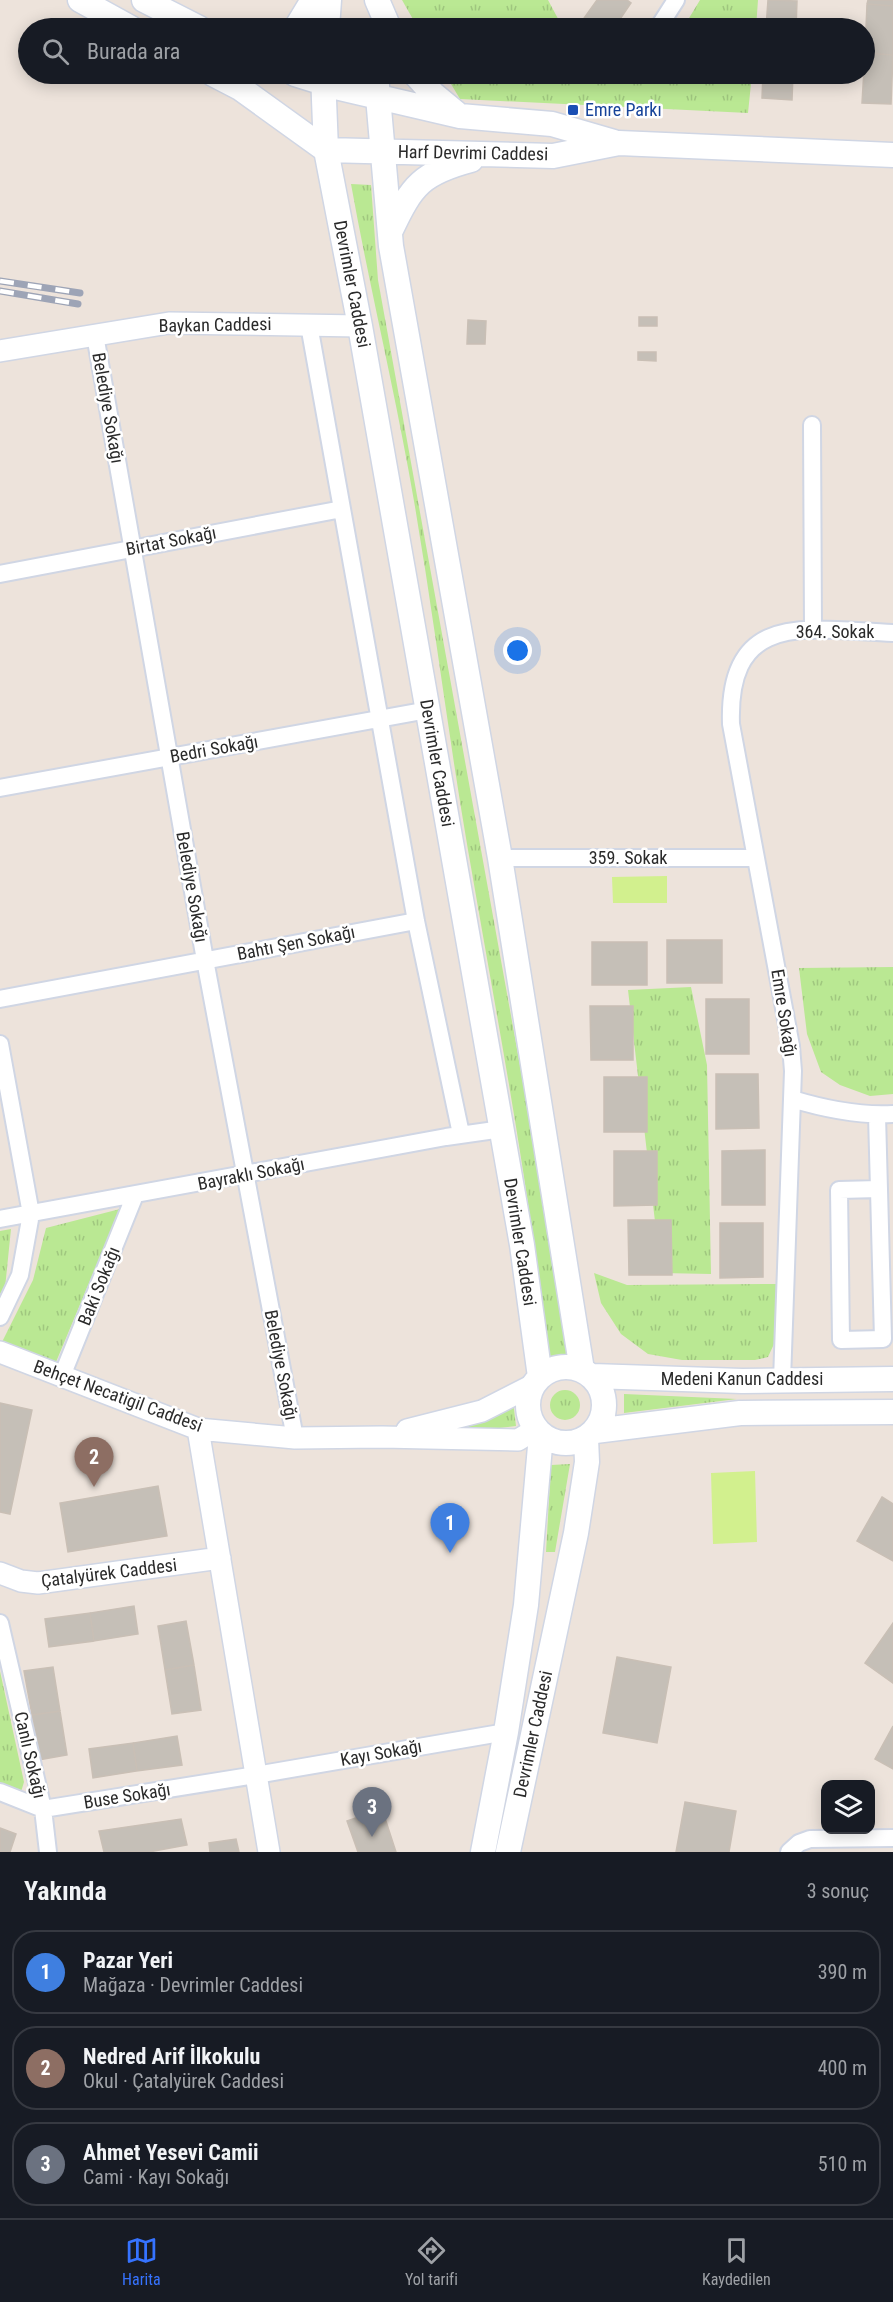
<!DOCTYPE html>
<html lang="tr">
<head>
<meta charset="utf-8">
<style>
	body { margin:0; font-family:"Roboto Condensed",sans-serif; background:#242831; color:#f1f3f6 }
	.controls { position:absolute; right:18px; bottom:18px; display:grid; overflow:hidden; border-radius:12px; box-shadow:0 3px 15px #0003 }
	.controls button { width:54px; height:54px; display:grid; place-items:center; padding:0; border:0; border-bottom:2px solid #363941; background:#171b24; color:#f1f3f6; font:30px sans-serif }
	.you { position:absolute; left:518px; top:651px; width:21px; height:21px; margin:-15px; border:4px solid #fff; border-radius:50%; background:#1a73e8; box-shadow:0 0 0 9px #1a73e833 }
	.badge { display:grid; place-items:center; width:39px; height:39px; border-radius:50%; background:#3673ff; color:#fff; font-size:20px; font-weight:700 }
	.pin { position:absolute; translate:-50% -50px; filter:drop-shadow(0 2px 3px #0008) }
	.pin::after { content:''; position:absolute; top:32px; width:21px; height:18px; background:inherit; clip-path:polygon(0 0,100% 0,50% 100%) }
	.list { margin:0; padding:0; list-style:none }
	h2 { display:flex; justify-content:space-between; align-items:center; height:78px; margin:0; padding:0 24px; font-size:26px }
	h2 small { font-size:20px; font-weight:400; color:#9ea1a6 }
	.list li { display:grid; grid-template-columns:39px 1fr auto; gap:18px; align-items:center; box-sizing:border-box; height:84px; margin:0 12px 12px; padding:0 12px; border:2px solid #363941; border-radius:24px }
	.list b { display:block; font-size:22px; white-space:nowrap }
	.list p { margin:0; font-size:20px; white-space:nowrap; color:#9ea1a6 }
	.list em { font-size:20px; font-style:normal; color:#9ea1a6 }
	.icon { flex:none; width:33px; height:33px; fill:none; stroke:currentColor; stroke-width:2; stroke-linecap:round; stroke-linejoin:round }
	.map { position:relative; flex:none; width:893px; height:1852px; overflow:hidden }
	.search { position:absolute; background:#171b24; box-shadow:0 3px 15px #0003; left:18px; right:18px; top:18px; height:66px; display:flex; align-items:center; gap:15px; box-sizing:border-box; padding:0 21px; border-radius:33px; color:#9ea1a6; font-size:22px }
	.sheet { height:366px; background:#171b24 }
	nav { display:flex; justify-content:space-around; align-items:center; box-sizing:border-box; height:84px; border-top:2px solid #363941; background:#171b24; font-size:16px; color:#9ea1a6 }
	nav a { display:grid; justify-items:center; gap:3px }
	nav .on { color:#3673ff }
	.map>svg:first-child { display:block }
</style>
</head>
<body>
<div class="map">
<svg width="893" height="1852" viewBox="0 0 893 1852">
	<defs>
		<pattern id="grass-tufts" width="24" height="20" patternUnits="userSpaceOnUse" patternTransform="scale(1.5)"><rect width="24" height="20" fill="#bae893"/><path d="M3 7l-1-3M5 7V3M7 7l1-3M15 17l-1-3M17 17v-4M19 17l1-3" fill="none" stroke="#a0c77f"/></pattern>
	</defs>
	<rect width="100%" height="100%" fill="#ede3db"/>
	<path fill="url(#grass-tufts)" d="M402,0H548L563,28H418Z
		M700,0H758L756,28H683Z
		M445,74H752L748,113L460,99Z
		M351,184L371,185L378,280L536,1154L569,1354L548,1358C530,1187 497,1019 468,850C448,734 434,617 414,501C396,395 370,290 351,184Z
		M893,967V1094L870,1096L840,1085L821,1072L807,1034L799,968Z
		M691,987L707,1065L711,1274L661,1273L628,990Z
		M120,1209L56,1362L2,1342L33,1280L46,1228Z
		M11,1229L5,1288L0,1294V1231Z
		M594,1273L627,1285L781,1284L774,1344L768,1357L755,1360H682L648,1354L621,1334L601,1303Z
		M550 1405a15 15 0 1 1 30 0a15 15 0 1 1-30 0Z
		M624,1394L737,1399L624,1413Z
		M513,1401L516,1426L459,1433L460,1428L492,1416Z
		M570,1464L555,1552H546L551,1465Z
		M0,1671L24,1782L21,1792L0,1783Z"/>
	<path fill="#d2f08e" d="M667,876V903H613L612,877Z
		M755,1471L757,1542L713,1544L711,1473Z"/>
	<path fill="#c5bfb7" stroke="#c9bfb5" stroke-width="1.5" d="M597,0H627L631,3L614,28H577Z
		M768,0L797,1L796,28H766Z
		M868,0H893V6L867,4Z
		M867,4L893,6V55L865,53Z
		M865,53L893,55L891,104L862,103Z
		M763,74H793L792,100L762,98Z
		M639,317H657V326H639Z
		M468,320L486,321L485,344H467Z
		M638,352H656V361L638,360Z
		M667,940H722V983H667Z
		M592,942H647V985H592Z
		M706,999H749V1054H706Z
		M590,1006H633V1060H591Z
		M716,1074H758L759,1128L716,1129Z
		M604,1077H647V1132H604Z
		M765,1150V1205H722V1151Z
		M614,1151H657V1205L614,1206Z
		M628,1220H671L672,1275H629Z
		M720,1223H763V1277L720,1278Z
		M0,1403L32,1410L10,1514L0,1512Z
		M158,1486L167,1536L68,1552L60,1503Z
		M882,1497L893,1504V1561L857,1541Z
		M134,1606L138,1634L94,1641L90,1613Z
		M90,1613L94,1641L49,1647L45,1619Z
		M186,1621L194,1665L165,1670L158,1626Z
		M893,1623V1683L865,1663Z
		M617,1657L671,1667L657,1743L603,1733Z
		M194,1665L201,1710L172,1714L165,1670Z
		M53,1667L60,1711L32,1715L24,1671Z
		M60,1711L67,1755L39,1760L32,1715Z
		M893,1726V1769L875,1759Z
		M177,1736L182,1765L137,1771L133,1743Z
		M133,1743L137,1771L93,1778L89,1749Z
		M685,1802L736,1811L729,1852H676Z
		M382,1809L396,1852H358L347,1821Z
		M181,1819L187,1845L149,1852H104L99,1831Z
		M0,1828L16,1834L10,1852H0Z
		M236,1839L239,1852H210L209,1843Z"/>
	<g fill="none" stroke-linecap="round" stroke-linejoin="round">
		<defs>
			<path id="minor" d="M658,28L676,0
				M309,325L416,921L461,1134
				M95,335L205,960L295,1438
				M812,425L813,630
				M0,574L342,509
				M0,788L428,710
				M500,858H756
				M0,999L416,921
				M0,1044L31,1214L20,1275L0,1317
				M792,1099C825,1109 859,1116 893,1114
				M877,1115C879,1189 881,1264 883,1339L841,1340L839,1190L879,1189
				M0,1219L446,1137L502,1129
				M62,1376L135,1195
				M782,1380L793,1071L791,1046L731,724C727,608 810,630 893,633
				M0,1623L43,1809L48,1852
				M0,1792L43,1809L256,1775L506,1732
				M789,1852L799,1843L810,1839L893,1838"/>
			<path id="tertiary" d="M0,351L169,323L360,326
				M0,1352L198,1429L295,1438L382,1437L518,1440L536,1429
				M198,1429L269,1852
				M407,1430L482,1411L533,1385
				M0,1573L21,1581L38,1583L220,1558"/>
			<path id="secondary" d="M80,0L131,28
				M144,0L199,28
				M377,0L389,28
				M296,28L313,0
				M327,28L329,0
				M213,74L240,88L326,150
				M295,74L340,88L460,116L552,124L614,142
				M323,74L326,150L360,326L522,1245L540,1377
				M376,74L391,246L500,858L582,1370
				M415,74L433,94L456,113
				M326,150L553,156L619,143L893,155
				M391,230C412,185 422,173 471,160
				M528 1405a38 38 0 1 1 76 0a38 38 0 1 1-76 0Z
				M592,1376L742,1381L893,1379
				M595,1431L740,1413L893,1412
				M483,1852L506,1732L526,1605L541,1435
				M508,1852L576,1533L587,1462L586,1438"/>
		</defs>
		<use href="#minor" stroke="#d0d6e4" stroke-width="20"/>
		<use href="#tertiary" stroke="#d0d6e4" stroke-width="24"/>
		<use href="#secondary" stroke="#d0d6e4" stroke-width="27"/>
		<use href="#minor" stroke="#fff" stroke-width="16"/>
		<use href="#tertiary" stroke="#fff" stroke-width="21"/>
		<use href="#secondary" stroke="#fff" stroke-width="24"/>
		<defs>
			<path id="rail" d="M0,281L80,293
				M0,291L78,304"/>
		</defs>
		<use href="#rail" stroke="#9da4b6" stroke-width="7"/>
		<use href="#rail" stroke="#fff" stroke-width="4.5" stroke-dasharray="14" stroke-linecap="butt"/>
	</g>
	<rect fill="#1a4fb4" stroke="#fff" stroke-width="2" x="567" y="104" width="12" height="12" rx="3"/>
	<g text-anchor="middle" stroke-width="5" stroke-linejoin="round" paint-order="stroke">
		<g font-size="18" fill="#164399" stroke="#fff" text-anchor="start">
			<text x="585" y="116">Emre Parkı</text>
		</g>
		<g font-size="18" fill="#2a2a2a" stroke="#fff">
			<text transform="translate(473 153) rotate(1)" y="6">Harf Devrimi Caddesi</text>
			<text transform="translate(352 284) rotate(79)" y="6">Devrimler Caddesi</text>
			<text transform="translate(215 325) rotate(-1)" y="6">Baykan Caddesi</text>
			<text transform="translate(108 408) rotate(80)" y="6">Belediye Sokağı</text>
			<text transform="translate(171 541) rotate(-11)" y="6">Birtat Sokağı</text>
			<text x="835" y="638">364. Sokak</text>
			<text transform="translate(214 749) rotate(-10)" y="6">Bedri Sokağı</text>
			<text transform="translate(437 763) rotate(80)" y="6">Devrimler Caddesi</text>
			<text x="628" y="864">359. Sokak</text>
			<text transform="translate(192 887) rotate(80)" y="6">Belediye Sokağı</text>
			<text transform="translate(296 943) rotate(-11)" y="6">Bahtı Şen Sokağı</text>
			<text transform="translate(784 1013) rotate(81)" y="6">Emre Sokağı</text>
			<text transform="translate(251 1174) rotate(-11)" y="6">Bayraklı Sokağı</text>
			<text transform="translate(520 1242) rotate(81)" y="6">Devrimler Caddesi</text>
			<text transform="translate(99 1286) rotate(-68)" y="6">Baki Sokağı</text>
			<text transform="translate(281 1365) rotate(79)" y="6">Belediye Sokağı</text>
			<text x="742" y="1385">Medeni Kanun Caddesi</text>
			<text transform="translate(118 1396) rotate(20)" y="6">Behçet Necatigil Caddesi</text>
			<text transform="translate(109 1573) rotate(-7)" y="6">Çatalyürek Caddesi</text>
			<text transform="translate(533 1734) rotate(-78)" y="6">Devrimler Caddesi</text>
			<text transform="translate(381 1753) rotate(-10)" y="6">Kayı Sokağı</text>
			<text transform="translate(30 1755) rotate(77)" y="6">Canlı Sokağı</text>
			<text transform="translate(127 1796) rotate(-9)" y="6">Buse Sokağı</text>
		</g>
	</g>
</svg>
<div class="controls">
<button><svg class="icon" aria-label="layers" viewBox="0 0 24 24"><path d="M12 4l9 5-9 5-9-5zM3 14l9 5 9-5"/></svg></button>
</div>
<div class="you"></div>
<div class="pin badge" style="left:450px;top:1553px;background:#3f7fe0">1</div>
<div class="pin badge" style="left:94px;top:1487px;background:#8d6e63">2</div>
<div class="pin badge" style="left:372px;top:1837px;background:#6b7280">3</div>
<div class="search"><svg class="icon" aria-label="search" viewBox="0 0 24 24"><circle cx="10" cy="10" r="6"/><path d="M15 15l6 6"/></svg>Burada ara</div>
</div>
<section class="sheet">
<h2>Yakında<small>3 sonuç</small></h2>
<ul class="list">
<li><span class="badge" style="background:#3f7fe0">1</span><div><b>Pazar Yeri</b><p>Mağaza · Devrimler Caddesi</p></div><em>390 m</em></li>
<li><span class="badge" style="background:#8d6e63">2</span><div><b>Nedred Arif İlkokulu</b><p>Okul · Çatalyürek Caddesi</p></div><em>400 m</em></li>
<li><span class="badge" style="background:#6b7280">3</span><div><b>Ahmet Yesevi Camii</b><p>Cami · Kayı Sokağı</p></div><em>510 m</em></li>
</ul>
</section>
<nav>
<a class="on"><svg class="icon" aria-label="map" viewBox="0 0 24 24"><path d="M3 6l6-2 6 2 6-2v14l-6 2-6-2-6 2zM9 4v14M15 6v14"/></svg>Harita</a>
<a><svg class="icon" aria-label="directions" viewBox="0 0 24 24"><path d="M12 3l9 9-9 9-9-9zM9 14v-3h6M13 9l2 2-2 2"/></svg>Yol tarifi</a>
<a><svg class="icon" aria-label="saved" viewBox="0 0 24 24"><path d="M7 4h10v16l-5-4-5 4z"/></svg>Kaydedilen</a>
</nav>
</body>
</html>
